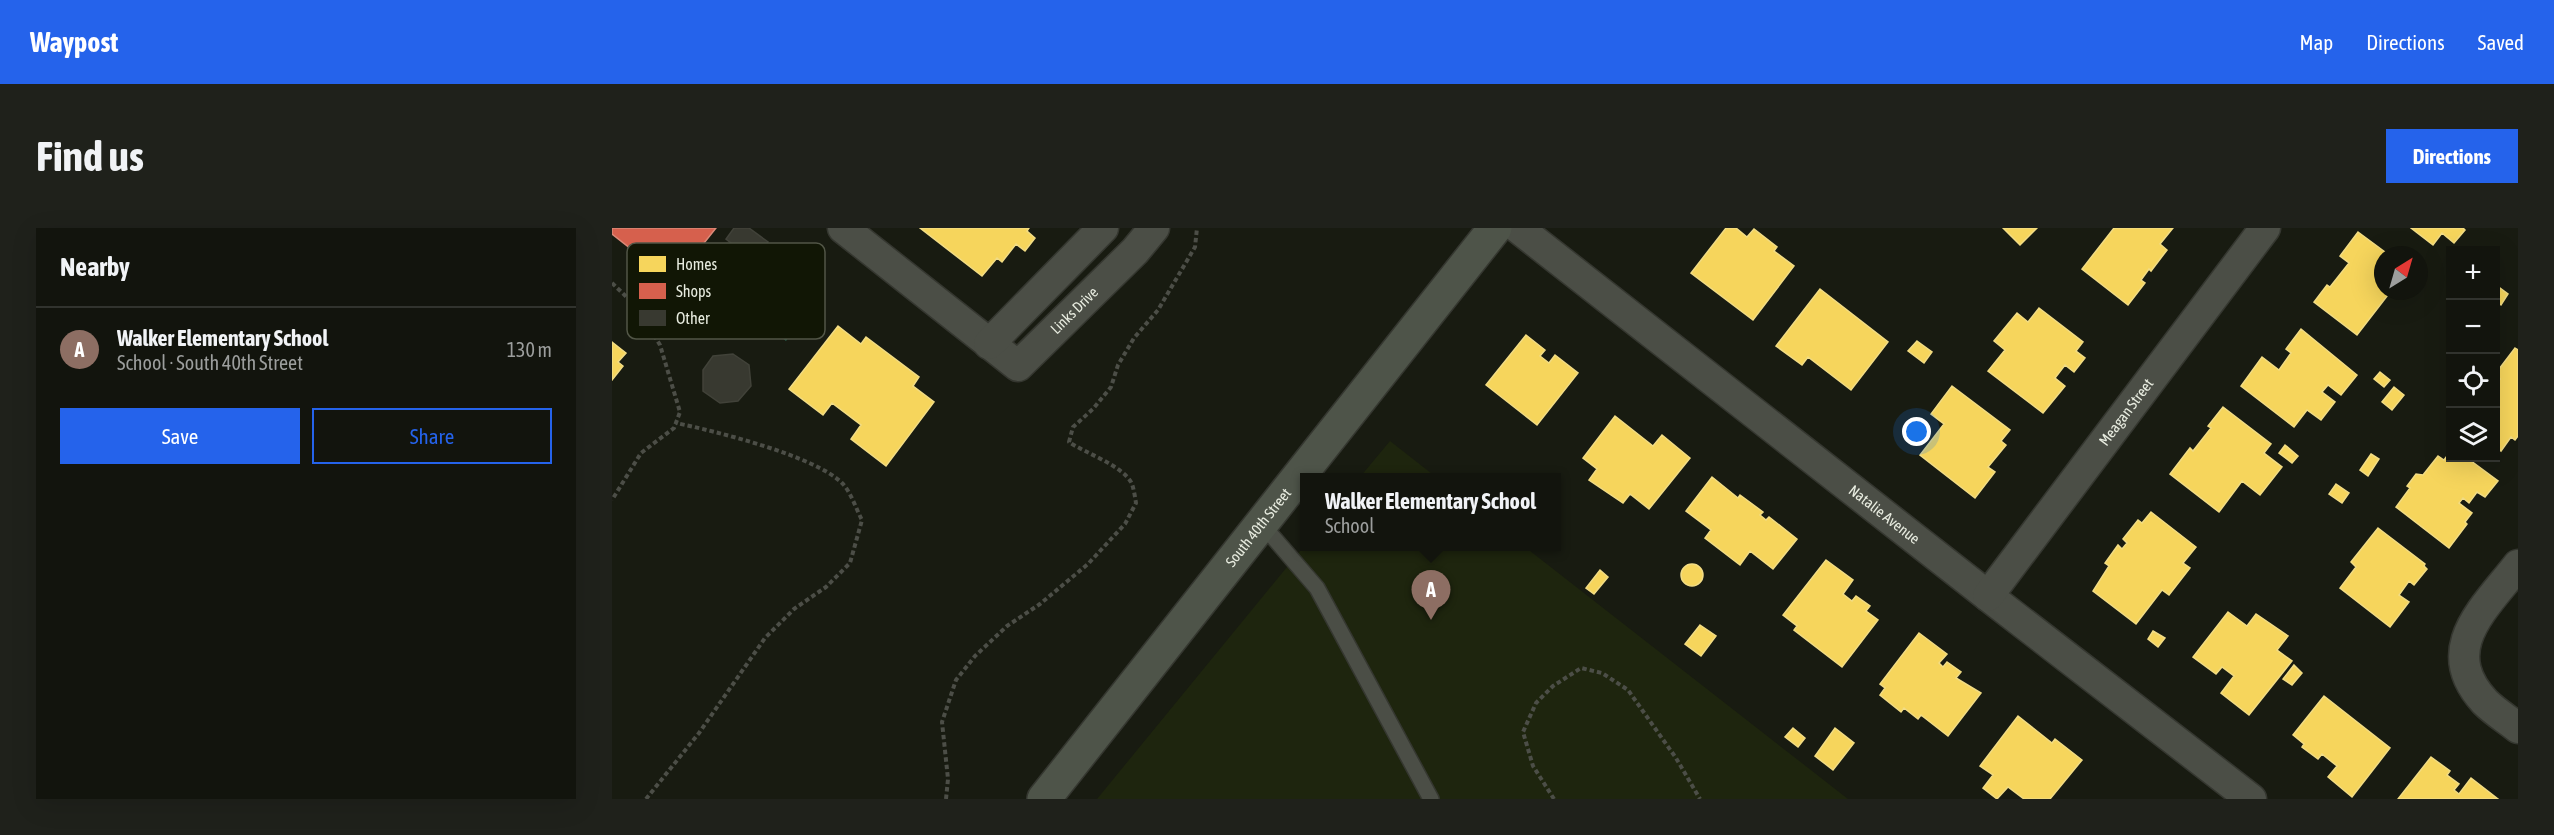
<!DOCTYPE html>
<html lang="en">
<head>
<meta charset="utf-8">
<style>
	body { margin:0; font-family:"Asap Condensed",sans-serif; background:#1f211b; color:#f1f3f6 }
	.controls { position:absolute; right:18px; top:18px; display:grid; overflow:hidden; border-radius:0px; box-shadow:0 6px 24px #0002 }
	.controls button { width:54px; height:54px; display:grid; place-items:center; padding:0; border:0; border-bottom:2px solid #31332e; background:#12140d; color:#f1f3f6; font:30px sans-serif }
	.compass { position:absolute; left:1762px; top:18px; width:54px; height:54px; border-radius:50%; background:#12140d; box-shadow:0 6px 24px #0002; rotate:37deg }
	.you { position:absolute; left:1305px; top:204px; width:21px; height:21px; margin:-15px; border:4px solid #fff; border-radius:50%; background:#1a73e8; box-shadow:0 0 0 9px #1a73e833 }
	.badge { display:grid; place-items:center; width:39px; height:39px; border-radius:50%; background:#2563eb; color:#fff; font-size:20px; font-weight:700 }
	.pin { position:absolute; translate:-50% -50px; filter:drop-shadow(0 2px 3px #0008) }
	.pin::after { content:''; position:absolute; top:32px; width:21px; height:18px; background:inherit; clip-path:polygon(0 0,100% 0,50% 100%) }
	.popup { position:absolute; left:688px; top:245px; width:261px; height:78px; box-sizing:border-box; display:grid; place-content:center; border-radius:0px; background:#12140d; filter:drop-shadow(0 2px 4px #0005); font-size:20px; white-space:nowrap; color:#9c9e9d }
	.popup b { font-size:22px; color:#f1f3f6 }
	.popup::after { content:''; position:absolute; left:50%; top:100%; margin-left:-12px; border:12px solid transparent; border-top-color:#12140d }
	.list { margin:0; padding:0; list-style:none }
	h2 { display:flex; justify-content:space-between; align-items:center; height:78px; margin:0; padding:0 24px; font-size:26px }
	h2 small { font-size:20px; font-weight:400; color:#9c9e9d }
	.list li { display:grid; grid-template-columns:39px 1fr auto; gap:18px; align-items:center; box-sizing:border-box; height:84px; padding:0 24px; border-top:2px solid #31332e }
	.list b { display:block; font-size:22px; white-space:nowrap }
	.list p { margin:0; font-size:20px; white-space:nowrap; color:#9c9e9d }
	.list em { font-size:20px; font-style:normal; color:#9c9e9d }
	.actions { display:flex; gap:12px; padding:18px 24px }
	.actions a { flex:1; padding:14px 0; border:2px solid #2563eb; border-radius:0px; text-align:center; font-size:21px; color:#2563eb }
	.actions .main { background:#2563eb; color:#fff }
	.icon { flex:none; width:33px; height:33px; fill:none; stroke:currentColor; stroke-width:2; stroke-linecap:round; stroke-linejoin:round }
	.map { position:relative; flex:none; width:1906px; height:571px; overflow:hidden; border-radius:0px }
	header { display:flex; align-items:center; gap:36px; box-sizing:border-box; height:84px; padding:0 30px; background:#2563eb; color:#fff }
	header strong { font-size:28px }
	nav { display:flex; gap:33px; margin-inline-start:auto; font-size:21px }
	.intro { display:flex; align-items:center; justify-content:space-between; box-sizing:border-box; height:144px; padding:0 36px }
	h1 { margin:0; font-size:42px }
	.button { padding:15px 27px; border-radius:0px; background:#2563eb; color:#fff; font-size:21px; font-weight:700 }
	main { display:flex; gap:36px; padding:0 36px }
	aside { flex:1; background:#12140d; border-radius:0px; box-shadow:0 6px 24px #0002 }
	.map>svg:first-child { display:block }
</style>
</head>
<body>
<header>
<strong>Waypost</strong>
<nav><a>Map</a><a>Directions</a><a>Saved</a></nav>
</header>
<div class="intro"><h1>Find us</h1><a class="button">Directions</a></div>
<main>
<aside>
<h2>Nearby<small></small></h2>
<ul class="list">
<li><span class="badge" style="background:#8d6e63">A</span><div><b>Walker Elementary School</b><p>School · South 40th Street</p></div><em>130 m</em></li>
</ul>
<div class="actions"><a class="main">Save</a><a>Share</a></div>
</aside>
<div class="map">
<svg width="1906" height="571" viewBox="0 0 1906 571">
	<rect width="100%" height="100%" fill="#181b11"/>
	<path fill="#1e250e" d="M778,213L824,249H748Z
		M693,317V318L913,319L1236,571H485Z"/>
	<path fill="#2a5f4c" d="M148,35L202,76L174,113L121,72L104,93L85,77L114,39L134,54Z"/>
	<path fill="#f6d55c" stroke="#f2dc84" stroke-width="1.5" d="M308,0H417L415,3L423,10L413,23L404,16L390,34L385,30L370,48Z
		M1114,0H1124L1135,9L1142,1L1165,19L1162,23L1182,38L1141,92L1079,45Z
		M1391,0H1425L1408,17Z
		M1502,0H1561L1548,16L1555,22L1539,43L1537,41L1529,52L1533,55L1516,77L1470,41Z
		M1799,0H1851L1853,2L1842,15L1830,5L1821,17Z
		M1746,4L1777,27H1771V63H1779L1745,107L1702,74L1715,57L1718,59L1737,35L1728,28Z
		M1884,57L1896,66L1889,77L1884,73Z
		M1208,61L1276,114L1239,162L1196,129L1190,137L1164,118Z
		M1427,80L1471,114L1464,123L1473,130L1462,144L1453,137L1443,150L1453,158L1431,185L1376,143L1393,122L1382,113L1405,85L1416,94Z
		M226,98L249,116L254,109L307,149L301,158L322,174L274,238L239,211L249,197L220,175L211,187L177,161Z
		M1689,101L1745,147L1729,167L1716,157L1710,164L1723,174L1709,192L1695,182L1682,199L1629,158L1650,129L1667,142L1679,125L1674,121Z
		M914,107L933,122L928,128L937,135L943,127L966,145L925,197L874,157Z
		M1305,113L1320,124L1312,135L1296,123Z
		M0,114L14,125L6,134L11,138L0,152Z
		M1903,120L1906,122V208L1903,212L1899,209L1889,223L1884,218V157L1888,151L1884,145Z
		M1768,144L1778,152L1772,159L1762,151Z
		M1340,158L1398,202L1389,213L1394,217L1376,239L1383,244L1363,270L1308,227L1332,196L1319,186Z
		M1782,159L1792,167L1780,182L1770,174Z
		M1611,179L1659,216L1652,225L1670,239L1648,267L1630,253L1607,284L1558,246L1578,220L1581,223L1599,200L1596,198Z
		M1003,188L1041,218L1050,207L1078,230L1037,281L1018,266L1011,275L977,252L985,241L971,230Z
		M1673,217L1686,228L1680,235L1667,225Z
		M1838,224V230H1855L1886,253L1873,269L1865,264L1857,275L1851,270L1847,275L1860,285L1853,294L1855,296L1837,320L1784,279L1798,260L1795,258L1804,246L1811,247L1826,228L1832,232Z
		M1759,226L1767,231L1756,248L1748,242Z
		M1100,249L1126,270L1128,267L1151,284L1148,287L1154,292L1157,289L1185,311L1161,341L1138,323L1128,337L1093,310L1099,302L1074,283Z
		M1724,256L1737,265L1730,275L1717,266Z
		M1539,284L1584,319L1571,335L1578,340L1557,367L1550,362L1524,396L1481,363L1497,338L1493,335L1506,317L1510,321L1515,315L1511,311L1526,292L1530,295Z
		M1766,300L1813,336L1812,338L1815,341L1802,357L1797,353L1787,367L1797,374L1778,399L1728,360L1744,339L1739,334Z
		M1214,332L1241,352L1231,366L1240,373L1244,368L1258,378L1254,383L1266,392L1230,439L1182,402L1185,398L1171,387Z
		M1069 347a11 11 0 1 1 22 0a11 11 0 1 1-22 0Z
		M988,342L996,349L982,366L974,360Z
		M1616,384L1635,398L1644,386L1676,408L1665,422L1680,433L1637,487L1609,465L1622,448L1610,439L1604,446L1581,429Z
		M1088,397L1104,408L1089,428L1073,416Z
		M1541,403L1553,410L1546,419L1536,411Z
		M1307,405L1335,426L1327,435L1331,439L1335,434L1349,444L1344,450L1369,465L1336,508L1309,487L1306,491L1292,480L1289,484L1268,467L1273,460L1268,456Z
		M1682,437L1690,445L1680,457L1671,451Z
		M1712,468L1778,520L1740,569L1716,549L1725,538L1710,526L1706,531L1690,519L1692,516L1681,507Z
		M1406,488L1440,515L1443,511L1470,532L1438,571H1412L1396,559L1385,571L1371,560L1381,547L1368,538Z
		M1181,500L1193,510L1186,519L1173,509Z
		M1223,500L1242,515L1221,542L1203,528Z
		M1819,529L1838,543L1835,547L1847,556L1842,562L1847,566L1859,550L1886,571H1786Z"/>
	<path fill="#d6604d" stroke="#db8a79" stroke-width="1.5" d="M0,0H104L61,54L0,6Z"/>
	<path fill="#383930" stroke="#414239" stroke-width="1.5" d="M122,0H137L156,14L142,33L114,11Z
		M121,126L137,137L139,158L126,173L108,175L91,163V142L101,128Z"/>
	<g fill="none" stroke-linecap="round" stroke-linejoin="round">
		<defs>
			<path id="lane" d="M649,295L705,360L819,571"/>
			<g id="street">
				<path id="s1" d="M231,0L406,138L523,23L542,0"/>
				<path id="s2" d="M906,0L1376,368L1639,571"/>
				<path d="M377,116L491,0"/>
				<path d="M1906,337C1872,381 1824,421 1873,474C1883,484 1895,491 1906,500"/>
				<path id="s3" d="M1376,368L1653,0"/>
			</g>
			<g id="secondary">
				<path id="s4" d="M432,571L883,0"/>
			</g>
		</defs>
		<use href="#lane" stroke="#353730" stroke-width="18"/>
		<use href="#street" stroke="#353730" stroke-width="33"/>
		<use href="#secondary" stroke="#353730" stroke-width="36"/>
		<path stroke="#4c4e47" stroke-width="4" stroke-dasharray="4.5 3" stroke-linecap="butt" d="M0,55L24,78L48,117L68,184L62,200L29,225L0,272
			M34,571L87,505L153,410L182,381L214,359L238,335L250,292C244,281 239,264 230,255C203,228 103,203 64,195
			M334,571L336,551L330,494L344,452L363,428L395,398L428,376L476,336L513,296L524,275C523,269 522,262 520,256C512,238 473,225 457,214L461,199L481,181L499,159L506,137L522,110L546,82L583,19L585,0
			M942,571L921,538L911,504L924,475L941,458L969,440L990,445L1016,462L1064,530L1088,571"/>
		<use href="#lane" stroke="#4b4e46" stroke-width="15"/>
		<use href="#street" stroke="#4b4e46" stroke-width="30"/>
		<use href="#secondary" stroke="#4e5449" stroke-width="33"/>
	</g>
	<g text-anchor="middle" stroke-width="6" stroke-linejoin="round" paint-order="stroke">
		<g font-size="15" fill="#e8ece0" stroke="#111605">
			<text dy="5" stroke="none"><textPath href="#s1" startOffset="302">Links Drive</textPath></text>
			<text dy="5" stroke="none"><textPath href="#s3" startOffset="230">Meagan Street</textPath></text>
			<text dy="5" stroke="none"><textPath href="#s2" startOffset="465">Natalie Avenue</textPath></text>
			<text dy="5" stroke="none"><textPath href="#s4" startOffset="346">South 40th Street</textPath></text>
		</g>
	</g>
	<rect x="15" y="15" width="198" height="96" rx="9" fill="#111605" stroke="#525647" stroke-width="1.5"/>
	<rect x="27" y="28" width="27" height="16" fill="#f6d55c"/>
	<rect x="27" y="55" width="27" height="16" fill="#d6604d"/>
	<rect x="27" y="82" width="27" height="16" fill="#383930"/>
	<g font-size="16" fill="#e8ece0">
		<text x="64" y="42">Homes</text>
		<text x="64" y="69">Shops</text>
		<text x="64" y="96">Other</text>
	</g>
</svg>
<div class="controls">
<button>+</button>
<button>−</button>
<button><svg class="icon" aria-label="locate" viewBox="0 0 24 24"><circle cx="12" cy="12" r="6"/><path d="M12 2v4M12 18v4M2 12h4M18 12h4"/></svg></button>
<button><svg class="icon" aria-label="layers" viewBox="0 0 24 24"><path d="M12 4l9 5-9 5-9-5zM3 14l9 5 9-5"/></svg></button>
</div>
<svg class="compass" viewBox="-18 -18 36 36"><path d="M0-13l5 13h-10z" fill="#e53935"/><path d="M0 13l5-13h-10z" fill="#9c9e9d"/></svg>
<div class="you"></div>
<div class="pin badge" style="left:819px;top:392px;background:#8d6e63">A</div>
<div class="popup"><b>Walker Elementary School</b>School</div>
</div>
</main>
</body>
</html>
